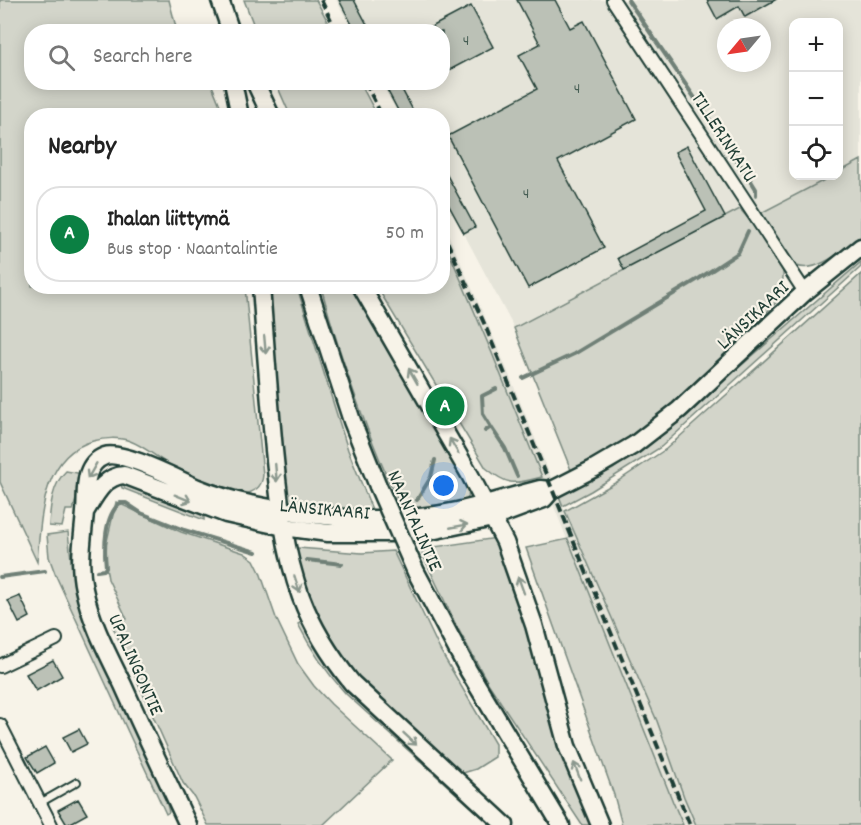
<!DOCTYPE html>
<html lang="en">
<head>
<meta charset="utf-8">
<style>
	body { margin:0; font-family:Dekko,sans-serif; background:#f6f6f6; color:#222 }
	.controls { position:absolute; right:18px; top:18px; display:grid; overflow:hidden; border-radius:12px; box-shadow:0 3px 15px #0003 }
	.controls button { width:54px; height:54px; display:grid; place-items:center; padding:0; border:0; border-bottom:2px solid #e0e0e0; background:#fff; color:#222; font:30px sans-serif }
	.compass { position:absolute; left:717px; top:18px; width:54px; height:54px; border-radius:50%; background:#fff; box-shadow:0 3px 15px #0003; rotate:241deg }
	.you { position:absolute; left:444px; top:486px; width:21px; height:21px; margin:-15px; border:4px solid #fff; border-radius:50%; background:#1a73e8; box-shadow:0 0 0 9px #1a73e833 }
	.badge { display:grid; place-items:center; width:39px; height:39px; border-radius:50%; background:#0b8043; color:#fff; font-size:20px; font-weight:700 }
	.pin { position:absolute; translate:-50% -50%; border:3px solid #fff; box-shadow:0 2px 6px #0006 }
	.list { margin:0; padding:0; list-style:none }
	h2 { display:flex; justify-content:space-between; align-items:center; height:78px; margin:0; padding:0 24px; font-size:26px }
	h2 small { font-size:20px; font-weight:400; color:#767676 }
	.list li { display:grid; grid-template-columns:39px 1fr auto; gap:18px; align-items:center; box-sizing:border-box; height:96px; margin:0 12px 12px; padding:0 12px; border:2px solid #e0e0e0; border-radius:24px }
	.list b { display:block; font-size:22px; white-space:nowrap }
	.list p { margin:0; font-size:20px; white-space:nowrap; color:#767676 }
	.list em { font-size:20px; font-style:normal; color:#767676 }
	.icon { flex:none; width:33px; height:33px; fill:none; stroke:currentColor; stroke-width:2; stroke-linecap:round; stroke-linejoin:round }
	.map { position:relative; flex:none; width:861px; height:825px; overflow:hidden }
	.search { position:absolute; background:#fff; box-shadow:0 3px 15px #0003; left:24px; top:24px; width:426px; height:66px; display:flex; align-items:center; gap:15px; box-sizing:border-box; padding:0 21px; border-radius:24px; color:#767676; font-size:22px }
	.panel { position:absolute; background:#fff; box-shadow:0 3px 15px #0003; left:24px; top:108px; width:426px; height:186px; border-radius:24px }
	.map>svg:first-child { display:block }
</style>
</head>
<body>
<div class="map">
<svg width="861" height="825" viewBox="0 0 861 825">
	<rect width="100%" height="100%" fill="#f7f3e8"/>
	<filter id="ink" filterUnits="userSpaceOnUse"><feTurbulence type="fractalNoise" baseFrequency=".0167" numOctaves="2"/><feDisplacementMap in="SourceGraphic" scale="12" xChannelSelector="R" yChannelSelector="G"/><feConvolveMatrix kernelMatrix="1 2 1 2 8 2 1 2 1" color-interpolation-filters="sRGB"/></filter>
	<g filter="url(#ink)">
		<path fill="#e5e4d9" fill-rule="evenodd" d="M336,0H861V160L839,172L838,22H794V176H832L749,219L740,209L514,328L443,194L442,116L399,115L381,83L442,82V32L353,31ZM726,27H762V63H726Z
			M442,220L499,350L575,536L657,721L684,797L696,825H683L673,802L492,353L443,238Z"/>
		<path fill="#d3d5ca" stroke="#79897f" stroke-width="1.5" d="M0,0H169L177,31L32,32V82L211,83L224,115L32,116V286L245,287L263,475C262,488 254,492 242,495C218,489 192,477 170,465C157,458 144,446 130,441C119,437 104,438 93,441C42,455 41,517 37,562L0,482Z
			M244,0H316L333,31H256Z
			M276,83H360L377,115H290Z
			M861,160V237C845,248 817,274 797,266L759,214L832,176H838L839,172Z
			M740,209C749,219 782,261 783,273C784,282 780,292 777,301C762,319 745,335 729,351C678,404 638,438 571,470L514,328Z
			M443,238L492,353L542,477C514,484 509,487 486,468L377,287L442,286Z
			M861,262V267L661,447L591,491L563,506L559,496L613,469L678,420Z
			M861,274V825H696L684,797L657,721L565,511L615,483L666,449Z
			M267,287H297L348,450L373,512L364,514L287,503L285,498L280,418Z
			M321,287H355L469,489V494L466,502L403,512C369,440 342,364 321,287Z
			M66,471L83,474L73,510H66L62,527L49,526C50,508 52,484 66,471Z
			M127,483L173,499L204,516V520L122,488L121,484Z
			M116,502L181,532L244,553L254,560L260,572L276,618L298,664L314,686L331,704L392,760L323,825H208L194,797L183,783L113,627L127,619L108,579L104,554Z
			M68,532L74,587L82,616L99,655L164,793L169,812L166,814L56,576L49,557L47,535Z
			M497,538L594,825H582L488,683L456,625L420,549Z
			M568,539L673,802L683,825H622L614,795L526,548Z
			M298,548L362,553L393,551L440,650L495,744V757L476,769L460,774L382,705L342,659L313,609L295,550Z
			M303,621L497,825H491L346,694C326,672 311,650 298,624Z"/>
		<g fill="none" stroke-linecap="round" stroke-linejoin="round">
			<path stroke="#6f8077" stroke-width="4" d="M628,0L748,176L756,189V195
				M523,378L574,354L700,278L738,253L748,231
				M491,427L505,448L517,476
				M485,431L491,427L483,414L482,396L496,389
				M417,500L431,477L435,460
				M307,560L342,564
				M97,571L104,570L106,567C104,548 104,516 120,503H126L141,513L184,530L256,552
				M0,577L45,571"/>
		</g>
		<path fill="#bbc1b6" stroke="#1f3d34" stroke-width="1.5" d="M339,0H354L371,32H356Z
			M517,0H555L570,28L584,21L636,119L558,161L604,248L528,288L448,136L537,89L519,55L540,44Z
			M707,0H775L745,17L739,6L717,19Z
			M471,6L493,47L442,74V32H422Z
			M383,82H398L416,116H401Z
			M687,146L725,217L624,270L618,258L706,211L675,152Z
			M442,166L475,227L464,233L442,193Z
			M20,596L30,617L19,623L8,601Z
			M53,660L62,676L36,691L26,674Z
			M79,729L87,744L71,752L63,737Z
			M45,747L54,763L37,773L27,757Z
			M78,799L87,814L67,825L58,810Z"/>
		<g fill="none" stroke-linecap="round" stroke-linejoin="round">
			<defs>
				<path id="lane" d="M40,803L77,782"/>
				<path id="street" d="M613,0L805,292
					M0,666L56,639
					M0,725L51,825"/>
				<path id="secondary" d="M220,0L231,32
					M233,82L240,116
					M255,82L271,116
					M261,286C265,341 269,396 274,450C279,499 284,551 301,597C313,629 331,657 352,683L505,825
					M308,286L352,421L378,486
					M361,286L470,475L505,542L534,625L567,746L600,825
					M85,512C95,496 104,476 124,475L226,514L284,527L328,533H403L431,531L493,518L544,499L552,490L593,469L634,445L679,410L805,292L861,247
					M416,572L468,670L561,825
					M188,825C166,778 144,732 123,685C108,654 91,623 84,589C78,562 83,538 85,512C87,493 81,465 105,456C123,450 179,480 198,488C215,495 233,500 250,504C318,518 388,526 457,511C485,505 512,496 540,489L552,490"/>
			</defs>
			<use href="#lane" stroke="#1f3d34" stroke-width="10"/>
			<use href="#street" stroke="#1f3d34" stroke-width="16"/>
			<use href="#secondary" stroke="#1f3d34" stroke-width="21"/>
			<use href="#lane" stroke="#f7f3e8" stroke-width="6"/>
			<use href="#street" stroke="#f7f3e8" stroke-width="12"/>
			<use href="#secondary" stroke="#f7f3e8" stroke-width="16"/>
			<path stroke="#1f3d34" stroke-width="4" stroke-dasharray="9 4.5" stroke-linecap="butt" d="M321,0L337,32
				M365,82L382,116
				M442,230L484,323L690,825"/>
			<defs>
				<path id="secondary-bridge" d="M378,486L416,572"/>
			</defs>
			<use href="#secondary-bridge" stroke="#1f3d34" stroke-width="21" stroke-linecap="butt"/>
			<use href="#secondary-bridge" stroke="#f7f3e8" stroke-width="16"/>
		</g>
		<defs><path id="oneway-shaft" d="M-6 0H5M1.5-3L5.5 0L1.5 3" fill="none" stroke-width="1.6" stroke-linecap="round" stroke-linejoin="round" transform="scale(1.5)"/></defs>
		<g stroke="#8b988e">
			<use href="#oneway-shaft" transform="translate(265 345) rotate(85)"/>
			<use href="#oneway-shaft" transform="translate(413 376) rotate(-120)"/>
			<use href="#oneway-shaft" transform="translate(454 446) rotate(-120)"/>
			<use href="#oneway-shaft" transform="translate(92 471) rotate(120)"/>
			<use href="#oneway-shaft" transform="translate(276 473) rotate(85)"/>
			<use href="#oneway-shaft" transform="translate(183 498) rotate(22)"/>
			<use href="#oneway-shaft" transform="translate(459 526) rotate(-11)"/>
			<use href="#oneway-shaft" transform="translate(297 584) rotate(72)"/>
			<use href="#oneway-shaft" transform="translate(521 585) rotate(-110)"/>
			<use href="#oneway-shaft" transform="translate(410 739) rotate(43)"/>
			<use href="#oneway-shaft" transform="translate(577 771) rotate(-111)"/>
		</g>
	</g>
	<g text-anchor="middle" stroke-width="4.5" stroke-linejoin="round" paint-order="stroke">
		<g font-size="16" fill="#465e54">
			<text x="466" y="45">4</text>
			<text x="577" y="93">4</text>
			<text x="526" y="198">4</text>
		</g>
		<g font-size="20" fill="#1f3d34" stroke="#f7f3e8">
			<text transform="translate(725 136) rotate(57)" y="7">TILLERINKATU</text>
			<text transform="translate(752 314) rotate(-43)" y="7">LÄNSIKAARI</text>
			<text transform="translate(325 508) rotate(5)" y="7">LÄNSIKAARI</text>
			<text transform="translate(416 520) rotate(66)" y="7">NAANTALINTIE</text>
			<text transform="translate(137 664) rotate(66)" y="7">UPALINGONTIE</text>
		</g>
	</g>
</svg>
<div class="controls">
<button>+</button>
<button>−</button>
<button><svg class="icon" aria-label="locate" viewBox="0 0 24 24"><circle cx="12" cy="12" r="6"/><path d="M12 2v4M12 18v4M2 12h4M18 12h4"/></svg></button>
</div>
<svg class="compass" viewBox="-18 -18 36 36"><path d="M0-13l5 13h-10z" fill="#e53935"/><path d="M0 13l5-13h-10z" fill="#767676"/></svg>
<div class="you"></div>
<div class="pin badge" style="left:445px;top:406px">A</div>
<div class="search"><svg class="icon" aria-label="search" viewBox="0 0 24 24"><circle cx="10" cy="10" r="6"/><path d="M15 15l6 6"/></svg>Search here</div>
<section class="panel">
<h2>Nearby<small></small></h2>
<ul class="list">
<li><span class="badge">A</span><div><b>Ihalan liittymä</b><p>Bus stop · Naantalintie</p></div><em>50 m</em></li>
</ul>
</section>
</div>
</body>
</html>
